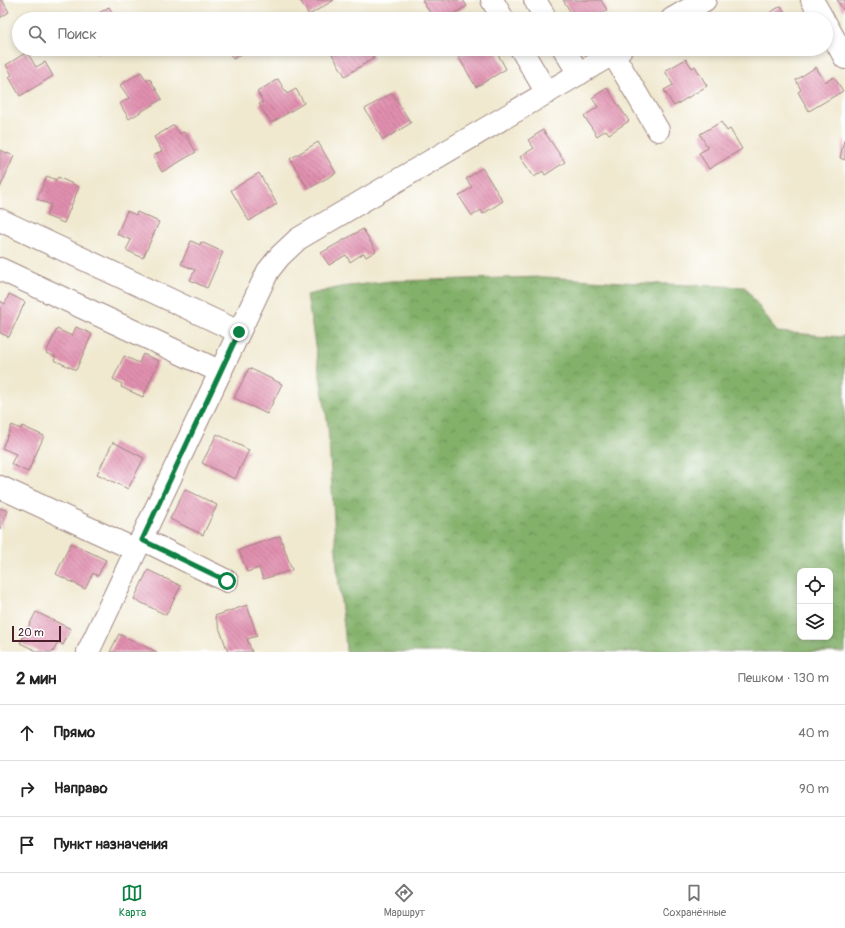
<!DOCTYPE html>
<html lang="ru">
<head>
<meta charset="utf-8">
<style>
	body { margin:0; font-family:Pangolin,sans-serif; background:#f6f6f6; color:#222 }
	.controls { position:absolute; right:12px; bottom:12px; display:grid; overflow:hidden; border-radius:8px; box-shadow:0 2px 6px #0003 }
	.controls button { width:36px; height:36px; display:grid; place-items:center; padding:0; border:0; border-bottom:1px solid #e0e0e0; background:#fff; color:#222; font:20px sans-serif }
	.scale { position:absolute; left:12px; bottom:10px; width:49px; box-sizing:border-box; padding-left:4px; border:2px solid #4a1f2b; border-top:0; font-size:11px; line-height:14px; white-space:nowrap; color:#4a1f2b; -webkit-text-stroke:3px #fff; paint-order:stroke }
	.stop { position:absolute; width:12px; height:12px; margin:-9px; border:3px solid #0b8043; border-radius:50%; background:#fff }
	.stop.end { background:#0b8043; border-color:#fff; box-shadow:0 1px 4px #0008 }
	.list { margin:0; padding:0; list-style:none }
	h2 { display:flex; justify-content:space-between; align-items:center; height:52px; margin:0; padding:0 16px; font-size:17px }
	h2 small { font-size:13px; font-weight:400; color:#767676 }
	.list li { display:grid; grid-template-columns:26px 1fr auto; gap:12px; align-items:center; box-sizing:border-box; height:56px; padding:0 16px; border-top:1px solid #e0e0e0 }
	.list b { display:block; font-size:15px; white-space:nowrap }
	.list em { font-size:13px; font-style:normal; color:#767676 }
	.icon { flex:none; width:22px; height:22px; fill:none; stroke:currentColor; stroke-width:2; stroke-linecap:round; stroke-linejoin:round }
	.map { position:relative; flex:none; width:845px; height:652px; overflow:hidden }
	.search { position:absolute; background:#fff; box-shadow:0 2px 6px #0003; left:12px; right:12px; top:12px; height:44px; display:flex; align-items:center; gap:10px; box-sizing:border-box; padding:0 14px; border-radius:22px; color:#767676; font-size:15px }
	.sheet { height:220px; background:#fff }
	nav { display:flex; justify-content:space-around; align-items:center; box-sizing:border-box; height:56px; border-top:1px solid #e0e0e0; background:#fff; font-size:11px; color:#767676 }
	nav a { display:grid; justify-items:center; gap:2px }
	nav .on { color:#0b8043 }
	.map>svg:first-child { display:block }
</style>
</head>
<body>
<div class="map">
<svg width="845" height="652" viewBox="0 0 845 652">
	<defs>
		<pattern id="forest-crowns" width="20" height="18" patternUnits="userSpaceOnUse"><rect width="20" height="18" fill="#83b16a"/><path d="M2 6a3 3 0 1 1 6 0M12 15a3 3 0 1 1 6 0" fill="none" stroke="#6d8f57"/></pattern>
		<pattern id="building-back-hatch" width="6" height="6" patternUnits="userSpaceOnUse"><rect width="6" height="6" fill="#e190af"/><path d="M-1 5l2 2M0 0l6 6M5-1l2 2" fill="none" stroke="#b8758f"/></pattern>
	</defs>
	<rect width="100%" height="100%" fill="#fff"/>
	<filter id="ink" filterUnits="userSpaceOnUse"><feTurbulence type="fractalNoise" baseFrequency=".025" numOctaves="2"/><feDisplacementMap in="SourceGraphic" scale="8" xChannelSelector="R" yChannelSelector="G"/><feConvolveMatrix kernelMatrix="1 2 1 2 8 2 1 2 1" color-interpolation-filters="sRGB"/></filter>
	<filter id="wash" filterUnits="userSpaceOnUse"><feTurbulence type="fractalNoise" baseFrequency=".012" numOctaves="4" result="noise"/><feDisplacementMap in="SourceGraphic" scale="16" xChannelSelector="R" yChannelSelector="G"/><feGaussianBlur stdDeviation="0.9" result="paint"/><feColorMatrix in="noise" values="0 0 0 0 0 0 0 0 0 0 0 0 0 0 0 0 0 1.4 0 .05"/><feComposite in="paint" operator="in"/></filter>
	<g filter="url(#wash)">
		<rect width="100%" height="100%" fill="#f0e9d0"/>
		<path fill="url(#forest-crowns)" stroke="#66684a" fill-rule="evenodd" d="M544,277L639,283L745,287L777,332L842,337L845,334V652H346L345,635L337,567L328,426L307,295L341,287L391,281ZM800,571H830V637H800Z"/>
		<g id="blocks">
			<path fill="url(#building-back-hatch)" d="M0,0H2L9,12L0,18Z
				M300,0H334L309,15Z
				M422,0H463L467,6L445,19H434Z
				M563,0H601L607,10L592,19H575Z
				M837,0H845V9L843,10Z
				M781,6L789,19H759Z
				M109,7L115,17L118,15L121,19H89Z
				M798,15L801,19H792Z
				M94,49H106L97,54Z
				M227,49H250L233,59Z
				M329,49H369L374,58L345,76Z
				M470,49H495L506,69L476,87L458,56Z
				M27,52L36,67L45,62L53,76L20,96L9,77L12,75L6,65Z
				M686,59L692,68L695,66L707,86L674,106L664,90L673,85L665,71Z
				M816,67L825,82L834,77L843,91L809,111L798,92L801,90L796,80Z
				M141,72L147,81L150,79L162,99L129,119L120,104L129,98L120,85Z
				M278,79L287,94L296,89L304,103L271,123L259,104L263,102L257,92Z
				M607,88L629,121L609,134L606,130L597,136L584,116L598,107L592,98Z
				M392,93L411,123L383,140L365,109Z
				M721,122L727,131L730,129L742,149L709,169L699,153L708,148L700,134Z
				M174,125L180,134L184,132L196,152L162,172L153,156L162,151L154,137Z
				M543,130L565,162L545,175L543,171L534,177L520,157L534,148L528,140Z
				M844,140H845V160L840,158Z
				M318,142L336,173L308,189L290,159Z
				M0,150L14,156L0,188Z
				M482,168L503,201L483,214L481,210L472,216L459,196L472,187L466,179Z
				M259,173L277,204L249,221L231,190Z
				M47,176L56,180L58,177L79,187L64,223L46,216L51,205L37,199Z
				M127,211L136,215L137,212L159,222L143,258L126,250L131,240L117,234Z
				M363,229L376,251L366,257L364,253L350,262L346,255L329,265L321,253Z
				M191,241L200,245L201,242L223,252L207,288L190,280L195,270L181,264Z
				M9,294L25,302L9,337L0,333V301L5,304Z
				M76,327L92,334L76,370L54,360L56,357L46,353L57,329L72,336Z
				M143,354L159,361L143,397L121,387L122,384L113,379L124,356L139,363Z
				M249,368L282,384L267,414L234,398Z
				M12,425L21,429L22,426L44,436L28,472L11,464L16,454L2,448Z
				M217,434L249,450L235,479L202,463Z
				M113,442L144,458L128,489L97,474Z
				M185,489L217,505L203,535L170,519Z
				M0,508L8,511L0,529Z
				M280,536L292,570L263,579L259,568L247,572L239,550Z
				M71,543L106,560L98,576L93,573L85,589L56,574Z
				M148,570L181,586L166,615L134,599Z
				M247,605L257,636L247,639L252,652H228L215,616Z
				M36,612L71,629L63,645L58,642L53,652H39L20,643Z
				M119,634L157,652H110Z"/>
		</g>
	</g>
	<g filter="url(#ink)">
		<use href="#blocks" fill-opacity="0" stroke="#9d847e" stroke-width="1"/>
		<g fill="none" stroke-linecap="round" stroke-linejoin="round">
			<defs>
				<path id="minor" d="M492,0L503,19
					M535,0L546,19
					M812,0L823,19
					M672,19L705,0
					M826,24L845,58
					M521,49L547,93
					M564,49L579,74
					M613,54L658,130
					M0,220L239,332
					M0,269L221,372
					M0,487L136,550
					M142,539L227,581
					M88,652L268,271L280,256L298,239L621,49"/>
			</defs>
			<use href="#minor" stroke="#9d847e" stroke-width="24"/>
			<use href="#minor" stroke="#fff" stroke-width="22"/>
		</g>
	</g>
	<g fill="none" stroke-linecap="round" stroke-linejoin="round" filter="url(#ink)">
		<path stroke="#0b8043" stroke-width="5" d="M227,581L142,540L239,332"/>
	</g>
</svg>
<div class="controls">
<button><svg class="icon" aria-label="locate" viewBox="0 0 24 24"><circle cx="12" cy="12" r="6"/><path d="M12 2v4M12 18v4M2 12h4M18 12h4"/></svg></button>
<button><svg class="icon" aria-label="layers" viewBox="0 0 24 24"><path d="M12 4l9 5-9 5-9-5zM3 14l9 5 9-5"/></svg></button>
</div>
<div class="scale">20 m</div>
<div class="stop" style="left:227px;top:581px"></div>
<div class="stop end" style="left:239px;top:332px"></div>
<div class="search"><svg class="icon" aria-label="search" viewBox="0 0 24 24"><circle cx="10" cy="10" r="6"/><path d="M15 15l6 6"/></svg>Поиск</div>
</div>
<section class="sheet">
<h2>2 мин<small>Пешком · 130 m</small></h2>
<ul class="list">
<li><svg class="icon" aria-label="ahead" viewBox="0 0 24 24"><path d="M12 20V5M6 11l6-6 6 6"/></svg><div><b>Прямо</b></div><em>40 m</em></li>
<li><svg class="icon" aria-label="right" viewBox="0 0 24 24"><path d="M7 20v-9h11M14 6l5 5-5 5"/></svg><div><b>Направо</b></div><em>90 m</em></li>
<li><svg class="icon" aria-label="arrive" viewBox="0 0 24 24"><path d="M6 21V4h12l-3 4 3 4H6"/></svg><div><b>Пункт назначения</b></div></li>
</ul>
</section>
<nav>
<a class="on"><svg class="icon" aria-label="map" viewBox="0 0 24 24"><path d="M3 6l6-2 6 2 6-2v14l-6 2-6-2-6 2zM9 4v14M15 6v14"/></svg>Карта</a>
<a><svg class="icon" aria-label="directions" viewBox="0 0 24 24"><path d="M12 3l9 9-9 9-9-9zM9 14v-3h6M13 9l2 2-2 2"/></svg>Маршрут</a>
<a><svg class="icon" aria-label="saved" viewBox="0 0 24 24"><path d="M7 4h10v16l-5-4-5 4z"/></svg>Сохранённые</a>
</nav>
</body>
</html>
